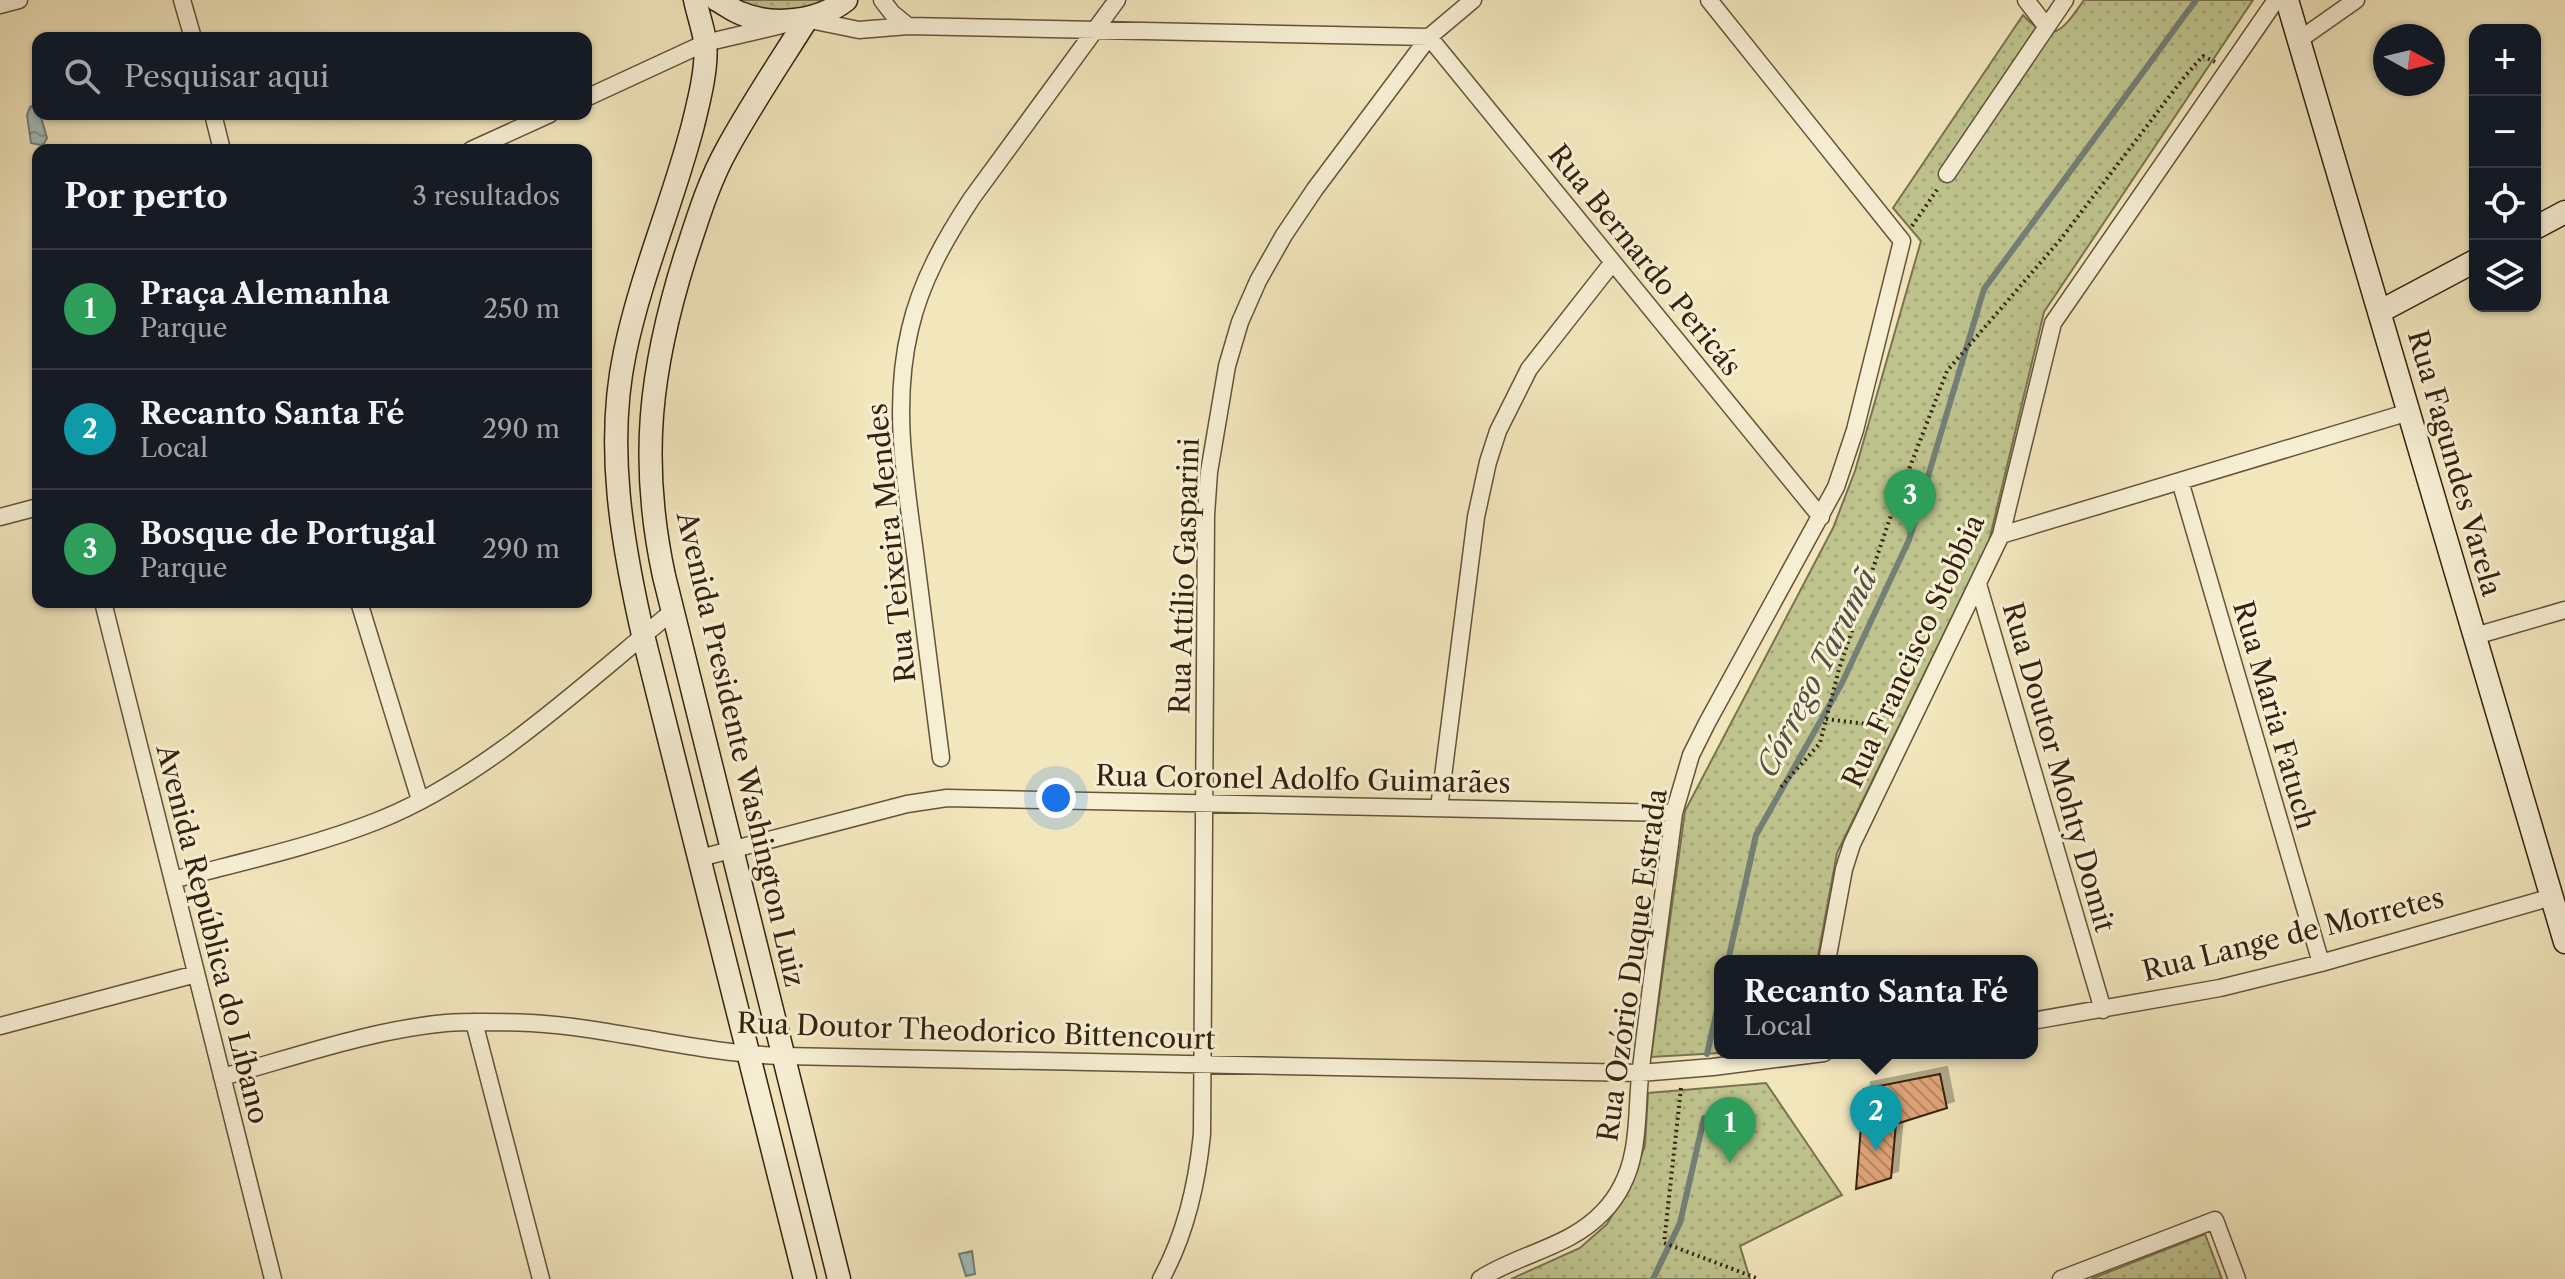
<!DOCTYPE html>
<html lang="pt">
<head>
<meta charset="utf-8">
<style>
	body { margin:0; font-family:"Libre Caslon Text",serif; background:#20242c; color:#f1f3f6 }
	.controls { position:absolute; right:24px; top:24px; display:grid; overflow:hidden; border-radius:16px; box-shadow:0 2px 6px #0004 }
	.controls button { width:72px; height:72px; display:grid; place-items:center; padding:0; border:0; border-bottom:2px solid #363941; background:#171b24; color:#f1f3f6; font:40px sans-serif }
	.compass { position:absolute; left:2373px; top:24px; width:72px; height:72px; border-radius:50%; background:#171b24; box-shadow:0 2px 6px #0004; rotate:98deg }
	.you { position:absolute; left:1056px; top:798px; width:28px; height:28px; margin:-20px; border:6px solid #fff; border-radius:50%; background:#1a73e8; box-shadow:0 0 0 12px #1a73e833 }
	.badge { display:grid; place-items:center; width:52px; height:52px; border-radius:50%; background:#0b8043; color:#fff; font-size:26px; font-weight:700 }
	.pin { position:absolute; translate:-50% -66px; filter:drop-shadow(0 2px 4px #0008) }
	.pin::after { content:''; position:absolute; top:42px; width:28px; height:24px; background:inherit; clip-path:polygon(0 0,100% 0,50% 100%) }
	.popup { position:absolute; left:1714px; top:955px; width:324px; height:104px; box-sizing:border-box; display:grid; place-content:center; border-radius:16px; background:#171b24; filter:drop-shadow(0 2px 6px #0005); font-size:26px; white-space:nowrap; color:#9ea1a6 }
	.popup b { font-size:30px; color:#f1f3f6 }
	.popup::after { content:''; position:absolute; left:50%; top:100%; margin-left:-16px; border:16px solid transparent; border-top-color:#171b24 }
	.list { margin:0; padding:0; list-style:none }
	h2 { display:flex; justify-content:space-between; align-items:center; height:104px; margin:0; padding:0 32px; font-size:34px }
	h2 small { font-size:26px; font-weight:400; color:#9ea1a6 }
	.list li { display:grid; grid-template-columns:52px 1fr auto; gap:24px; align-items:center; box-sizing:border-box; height:120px; padding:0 32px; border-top:2px solid #363941 }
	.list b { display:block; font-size:30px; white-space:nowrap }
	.list p { margin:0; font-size:26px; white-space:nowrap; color:#9ea1a6 }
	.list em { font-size:26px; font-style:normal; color:#9ea1a6 }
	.icon { flex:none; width:44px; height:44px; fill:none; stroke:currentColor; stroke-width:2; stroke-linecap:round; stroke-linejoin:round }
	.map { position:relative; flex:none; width:2565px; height:1279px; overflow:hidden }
	.search { position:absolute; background:#171b24; box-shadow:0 2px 6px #0004; left:32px; top:32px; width:560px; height:88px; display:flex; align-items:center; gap:20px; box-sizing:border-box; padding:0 28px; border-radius:16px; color:#9ea1a6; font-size:30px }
	.panel { position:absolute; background:#171b24; box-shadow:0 2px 6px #0004; left:32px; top:144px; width:560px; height:464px; border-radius:16px }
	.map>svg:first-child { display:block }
</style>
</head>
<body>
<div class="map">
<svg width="2565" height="1279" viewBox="0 0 2565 1279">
	<defs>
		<pattern id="green-dots" width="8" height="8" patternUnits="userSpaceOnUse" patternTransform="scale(2)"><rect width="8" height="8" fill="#bfc48e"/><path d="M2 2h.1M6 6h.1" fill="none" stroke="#a5a879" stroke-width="1.8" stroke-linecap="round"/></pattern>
		<pattern id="water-ripples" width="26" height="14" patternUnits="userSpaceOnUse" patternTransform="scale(2)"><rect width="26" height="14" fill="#9fbdbb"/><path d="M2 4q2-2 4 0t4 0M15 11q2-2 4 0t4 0" fill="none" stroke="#829996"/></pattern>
		<pattern id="building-back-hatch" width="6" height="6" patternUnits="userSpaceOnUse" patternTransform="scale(2)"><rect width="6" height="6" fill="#e2a67b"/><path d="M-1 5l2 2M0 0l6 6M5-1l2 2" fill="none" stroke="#b88763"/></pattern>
		<filter id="shadow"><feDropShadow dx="7" dy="-7" stdDeviation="0" flood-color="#0004"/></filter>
	</defs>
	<rect width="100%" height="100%" fill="#f2e6bd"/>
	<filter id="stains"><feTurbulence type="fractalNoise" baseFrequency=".0025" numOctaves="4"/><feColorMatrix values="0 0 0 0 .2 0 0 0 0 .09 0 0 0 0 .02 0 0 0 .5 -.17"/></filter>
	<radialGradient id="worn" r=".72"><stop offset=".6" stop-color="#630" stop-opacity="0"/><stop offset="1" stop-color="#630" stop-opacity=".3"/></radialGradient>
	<path fill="url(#green-dots)" stroke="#7a734e" stroke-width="2" d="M738,0H825C799,14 764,14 738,0Z
		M2084,0H2253L2044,312L1989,541L1837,853L1817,961H1720V1053L1651,1057L1685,811L1833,528L1855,471L1921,241L1893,208L2023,15C2053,48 2064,28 2084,0Z
		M1766,1083L1842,1195L1740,1246L1750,1279H1511L1580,1248L1607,1224L1632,1182L1645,1145L1648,1093Z
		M2205,1234L2222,1279H2091Z"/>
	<path fill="url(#water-ripples)" stroke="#747f76" stroke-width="2" d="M36,104L35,107L38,109V114H40L47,138L44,144L40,145L31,143L27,115L30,107Z
		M972,1251L975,1274L966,1276L959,1254Z"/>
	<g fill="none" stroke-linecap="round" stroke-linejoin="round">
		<path stroke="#747f76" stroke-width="6" d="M1728,961L1756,835L1842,683L1909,540L1984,289L2196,0
			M1707,1054L1720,997
			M1653,1279L1680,1223L1704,1118"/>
	</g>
	<path fill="url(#building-back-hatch)" stroke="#34220f" stroke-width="2" filter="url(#shadow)" d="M1940,1074L1947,1108L1896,1124L1891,1178L1856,1189L1864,1089Z"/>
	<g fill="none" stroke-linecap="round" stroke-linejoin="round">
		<defs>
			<path id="street" d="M182,0L193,38
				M882,0L892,13L908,26
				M2026,0L2046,26
				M0,5L19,0
				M805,19L859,30L908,26L1429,37L1821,517
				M2299,40L2356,0
				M586,98L705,43L782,25
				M213,114L222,150
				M471,150L550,114
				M1947,174L2065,0
				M2180,481L2321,963
				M0,517L38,507
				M2001,535L2409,412
				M1978,584L2103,1010
				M103,602L273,1279
				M359,602L420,800
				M2475,636L2565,610
				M941,758C932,690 924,621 915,553C905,478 892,404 910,329C921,281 945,239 972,198L1117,0
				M1439,808L1476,517L1488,462L1498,431L1529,369L1613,262
				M700,858L907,804L947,798L1674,813
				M173,880C241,862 311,847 377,821C484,779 584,684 673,611
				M1827,961L1844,869L1852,844L2001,535L2053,323L2276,0
				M2032,1021L2220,988L2321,963L2552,897
				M474,1022L541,1279
				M0,1026L196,974
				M222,1077C295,1057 370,1030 446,1023C474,1021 503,1022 531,1023C616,1028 699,1054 784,1056L1640,1073L1713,1067L1824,1053
				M1161,1279C1186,1234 1197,1184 1202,1134L1206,515L1209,472L1227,366L1240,322L1258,281L1284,235L1315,189L1429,37L1473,0
				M1480,1279C1520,1253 1569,1248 1603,1212C1618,1197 1629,1175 1633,1153C1639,1126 1637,1096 1641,1068C1651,983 1663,898 1674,813L1691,755L1707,723L1836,487L1855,430L1902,241L1709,0
				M2061,1279L2215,1220L2237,1279"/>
			<path id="secondary" d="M695,0C698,14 703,28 705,41C708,66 699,101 693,125C673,202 641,275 625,352C605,446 622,543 643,635L805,1279
				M717,0C725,4 732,10 740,13C773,27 818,22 846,0
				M2287,0L2565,942
				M807,19C780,62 751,105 727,149C708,183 697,221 685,257C650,369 639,460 664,576L839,1279
				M2535,228L2565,212
				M2379,312L2475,261"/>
		</defs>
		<use href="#street" stroke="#64533a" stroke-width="19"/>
		<use href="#secondary" stroke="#34220f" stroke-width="25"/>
		<path stroke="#34220f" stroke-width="4" stroke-dasharray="2 4" stroke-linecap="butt" d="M1912,226L1939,187
			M1826,719L1891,727
			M1781,787L1820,743L1839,669L1889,521L1947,371L2060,240L2185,76L2203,56L2215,62
			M1681,1088L1664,1243L1759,1279"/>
		<use href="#street" stroke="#f7efd4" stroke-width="16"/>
		<use href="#secondary" stroke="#f7efd4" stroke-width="22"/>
	</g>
	<g text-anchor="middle" stroke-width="6" stroke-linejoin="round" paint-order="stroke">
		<g font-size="28" fill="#34220f" stroke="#f7efd4">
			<text transform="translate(1645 260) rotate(51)" y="10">Rua Bernardo Pericás</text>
			<text transform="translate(2455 463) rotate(74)" y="10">Rua Fagundes Varela</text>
			<text transform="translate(891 543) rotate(-96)" y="10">Rua Teixeira Mendes</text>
			<text transform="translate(1184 576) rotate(-88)" y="10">Rua Attílio Gasparini</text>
			<text transform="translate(1913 651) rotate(-65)" y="10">Rua Francisco Stobbia</text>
			<text transform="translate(2275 715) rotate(74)" y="10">Rua Maria Fatuch</text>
			<text transform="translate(741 749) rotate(77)" y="10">Avenida Presidente Washington Luiz</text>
			<text transform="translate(2059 767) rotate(74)" y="10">Rua Doutor Mohty Domit</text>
			<text transform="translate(1303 779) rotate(1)" y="10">Rua Coronel Adolfo Guimarães</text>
			<text transform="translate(213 934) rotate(76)" y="10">Avenida República do Líbano</text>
			<text transform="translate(2293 934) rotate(-14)" y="10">Rua Lange de Morretes</text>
			<text transform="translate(1632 965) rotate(-82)" y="10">Rua Ozório Duque Estrada</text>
			<text transform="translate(976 1031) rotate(2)" y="10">Rua Doutor Theodorico Bittencourt</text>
		</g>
		<g font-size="30" font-style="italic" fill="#545043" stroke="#f7efd4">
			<text transform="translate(1817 673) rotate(-63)" y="10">Córrego Tarumã</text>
		</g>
	</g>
	<rect width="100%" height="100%" filter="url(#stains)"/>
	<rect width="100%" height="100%" fill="url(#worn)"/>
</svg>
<div class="controls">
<button>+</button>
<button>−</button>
<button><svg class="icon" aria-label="locate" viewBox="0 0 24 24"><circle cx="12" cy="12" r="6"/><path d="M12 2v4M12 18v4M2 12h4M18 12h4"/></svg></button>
<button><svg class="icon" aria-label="layers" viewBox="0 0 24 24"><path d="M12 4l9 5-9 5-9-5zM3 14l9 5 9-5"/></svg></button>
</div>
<svg class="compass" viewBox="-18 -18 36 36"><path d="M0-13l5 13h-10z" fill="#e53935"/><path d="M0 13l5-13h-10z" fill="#9ea1a6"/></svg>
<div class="you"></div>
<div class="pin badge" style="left:1730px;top:1163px;background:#2e9e5b">1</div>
<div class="pin badge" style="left:1876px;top:1151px;background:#0f9aa8">2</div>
<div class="popup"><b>Recanto Santa Fé</b>Local</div>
<div class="pin badge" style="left:1910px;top:535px;background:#2e9e5b">3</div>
<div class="search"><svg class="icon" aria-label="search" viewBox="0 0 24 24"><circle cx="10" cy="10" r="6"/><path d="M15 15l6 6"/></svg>Pesquisar aqui</div>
<section class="panel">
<h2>Por perto<small>3 resultados</small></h2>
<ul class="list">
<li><span class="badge" style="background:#2e9e5b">1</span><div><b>Praça Alemanha</b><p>Parque</p></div><em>250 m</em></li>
<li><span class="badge" style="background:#0f9aa8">2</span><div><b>Recanto Santa Fé</b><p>Local</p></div><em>290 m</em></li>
<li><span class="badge" style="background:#2e9e5b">3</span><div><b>Bosque de Portugal</b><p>Parque</p></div><em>290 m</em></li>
</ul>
</section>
</div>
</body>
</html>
